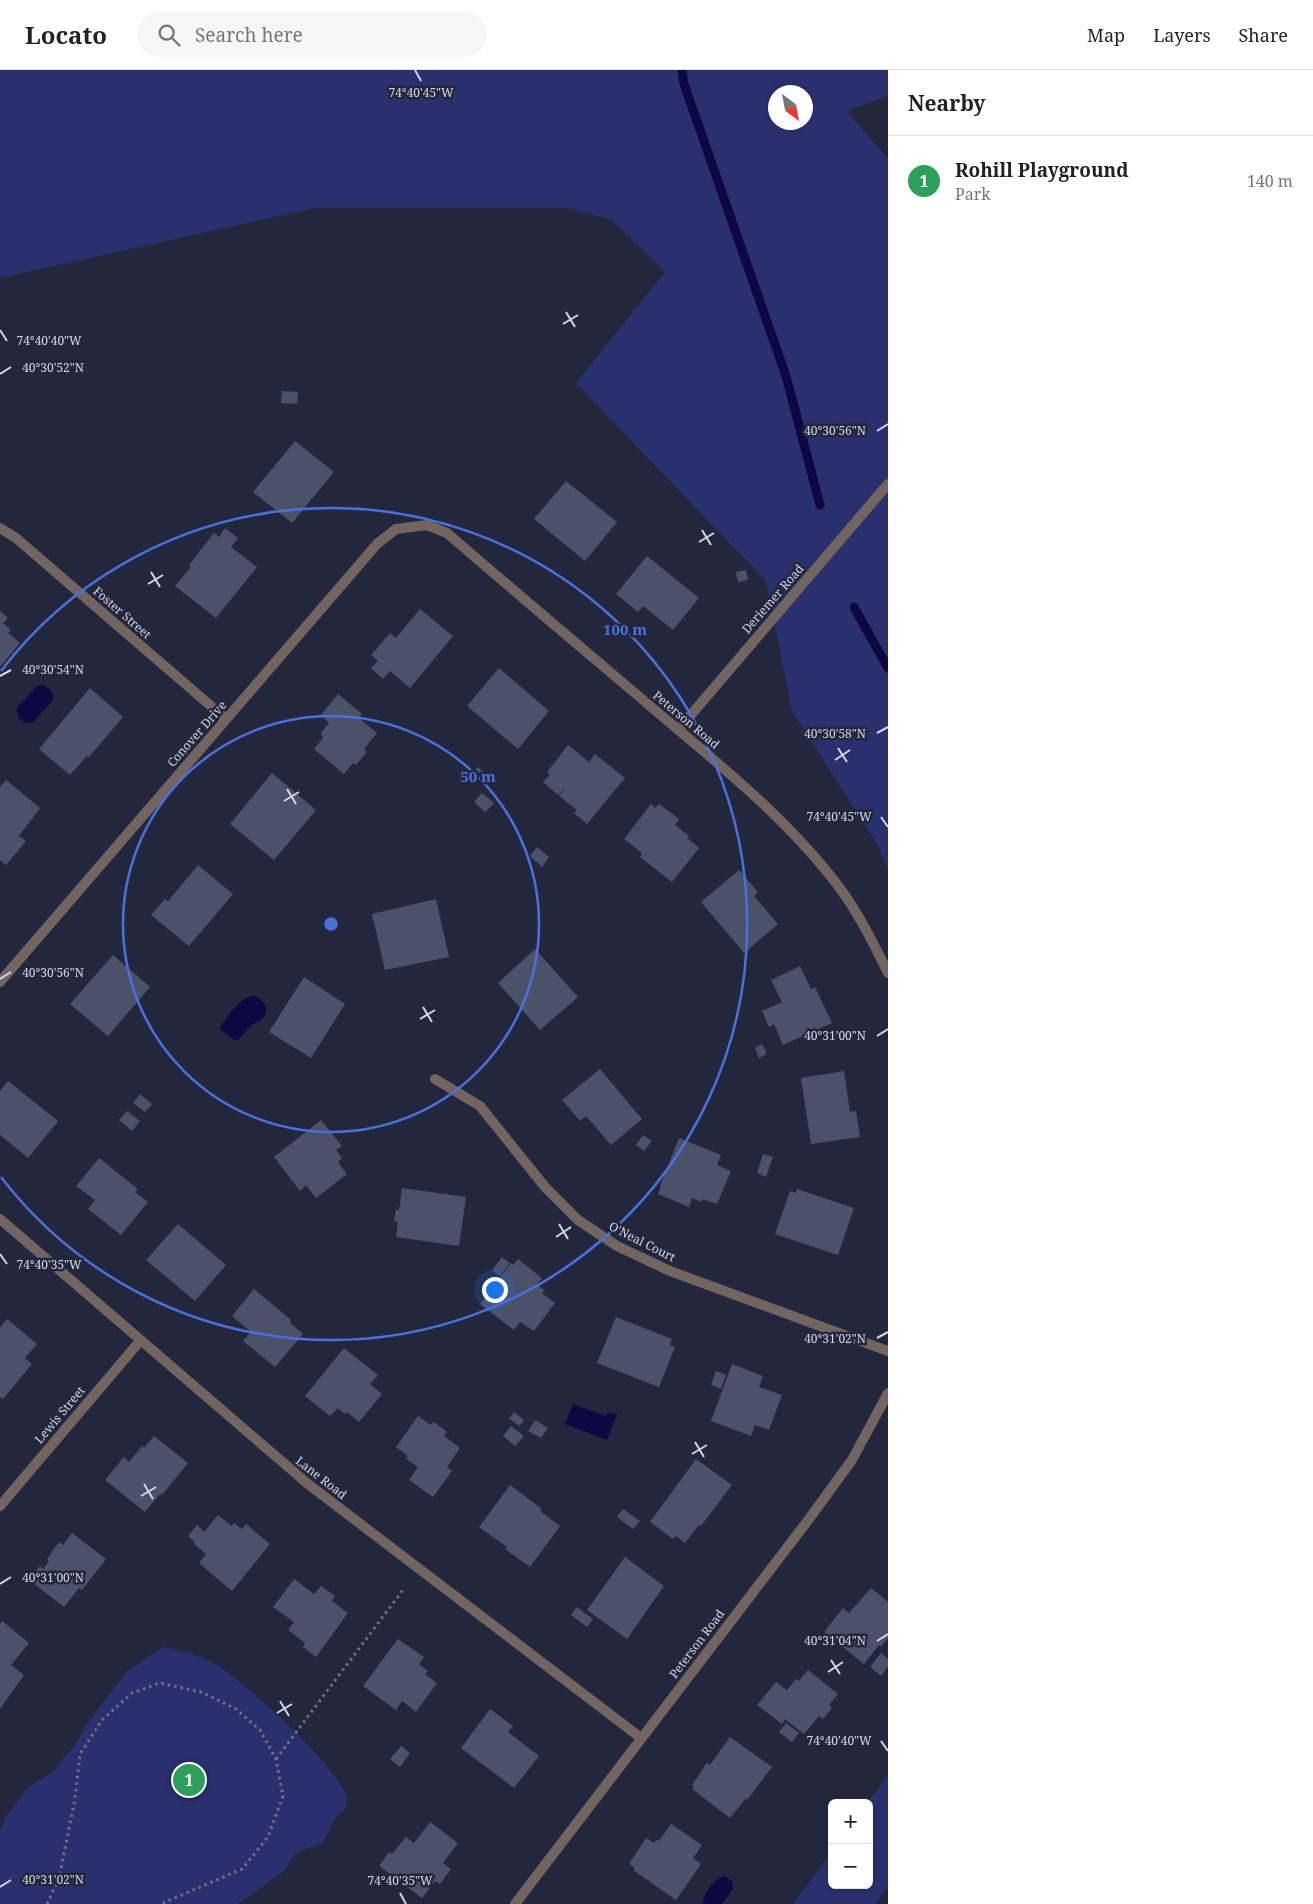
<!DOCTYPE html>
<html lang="en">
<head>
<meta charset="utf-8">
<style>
	body { margin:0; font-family:"Noto Serif",serif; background:#f6f6f6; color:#222 }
	.controls { position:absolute; right:15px; bottom:15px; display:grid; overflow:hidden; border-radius:8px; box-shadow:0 1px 4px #0004 }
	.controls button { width:45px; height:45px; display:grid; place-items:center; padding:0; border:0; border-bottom:1px solid #e0e0e0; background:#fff; color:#222; font:25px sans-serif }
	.compass { position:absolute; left:768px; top:15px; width:45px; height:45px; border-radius:50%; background:#fff; box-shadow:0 1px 4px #0004; rotate:148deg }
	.you { position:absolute; left:494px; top:1219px; width:18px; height:18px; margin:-12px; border:4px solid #fff; border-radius:50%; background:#1a73e8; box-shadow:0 0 0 8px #1a73e833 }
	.badge { display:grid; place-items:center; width:32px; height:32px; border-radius:50%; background:#1a73e8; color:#fff; font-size:16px; font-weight:700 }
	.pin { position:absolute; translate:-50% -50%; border:2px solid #fff; box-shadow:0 1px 5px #0006 }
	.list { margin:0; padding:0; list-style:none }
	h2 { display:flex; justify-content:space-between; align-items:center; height:65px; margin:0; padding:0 20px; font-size:21px }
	h2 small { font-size:16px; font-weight:400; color:#767676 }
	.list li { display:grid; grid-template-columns:32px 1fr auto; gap:15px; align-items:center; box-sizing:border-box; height:90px; padding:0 20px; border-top:1px solid #e0e0e0 }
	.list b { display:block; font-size:19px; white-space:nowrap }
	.list p { margin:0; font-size:16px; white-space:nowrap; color:#767676 }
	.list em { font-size:16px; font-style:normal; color:#767676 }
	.icon { flex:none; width:28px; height:28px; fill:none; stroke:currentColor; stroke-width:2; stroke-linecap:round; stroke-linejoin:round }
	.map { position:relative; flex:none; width:888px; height:1834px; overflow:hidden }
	header { display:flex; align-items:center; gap:30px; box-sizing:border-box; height:70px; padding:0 25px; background:#fff; border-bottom:1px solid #e0e0e0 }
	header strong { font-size:24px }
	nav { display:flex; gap:28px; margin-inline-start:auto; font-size:18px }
	.search { width:350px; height:45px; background:#f6f6f6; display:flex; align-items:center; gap:12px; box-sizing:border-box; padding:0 18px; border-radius:28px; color:#767676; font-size:19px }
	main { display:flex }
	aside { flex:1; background:#fff }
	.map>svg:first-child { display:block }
</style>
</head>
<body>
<header>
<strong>Locato</strong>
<div class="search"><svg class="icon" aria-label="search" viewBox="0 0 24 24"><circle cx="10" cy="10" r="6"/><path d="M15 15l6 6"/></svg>Search here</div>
<nav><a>Map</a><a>Layers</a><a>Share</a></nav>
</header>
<main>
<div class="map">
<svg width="888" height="1834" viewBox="0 0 888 1834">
	<rect width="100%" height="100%" fill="#23273d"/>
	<path fill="#2a306d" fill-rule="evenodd" d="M0,0H888V26L847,41L888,89V799L877,774L792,641L766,511L576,313L665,202L612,150L569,138H315L0,208ZM776,22H806V52H776Z
		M163,1577C182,1581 199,1585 217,1595C242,1610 347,1704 347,1731C347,1740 339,1743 335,1749C330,1756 327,1766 323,1773L296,1783L284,1801L238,1834H0V1761L6,1747L27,1718L51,1703L75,1675L85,1657L126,1602Z
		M888,1705V1817L875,1834H793L832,1781V1815H869V1733H868Z"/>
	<path fill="#0d0742" d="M44,615L52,621L53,630L33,652L25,653L18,647L17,638L37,616Z
		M252,926C262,927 272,940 262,949C259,952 255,953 252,955C245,960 242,971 234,970L220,959L221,956C230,944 237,930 252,926Z
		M573,1334L606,1346L608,1342L617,1345L607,1370L565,1354Z
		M725,1806L732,1811L733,1819L722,1834H703C703,1824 715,1807 725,1806Z"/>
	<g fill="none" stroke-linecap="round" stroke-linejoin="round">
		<path stroke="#0d0742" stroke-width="9" d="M682,0L684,14L786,306L820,435
			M854,537L888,598"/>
	</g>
	<path fill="#4c516a" d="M282,321L298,322L297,334L281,333Z
		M295,371L334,402L292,453L253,422Z
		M566,411L617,452L585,491L534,449Z
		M225,458L238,468L231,477L257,497L216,548L175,516L191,497L189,495L214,463L219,467Z
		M647,486L699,528L673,560L643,536L638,542L616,524Z
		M746,500L748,510L738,512L736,502Z
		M420,539L453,566L410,618L390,601L383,609L371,598L378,591L371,585L390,563L396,568Z
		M0,541L8,548L3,553L11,560L8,563L20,573L0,597Z
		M499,598L549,641L518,679L467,636Z
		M90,618L123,647L89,687L87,686L70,705L39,679Z
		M338,624L362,644L359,648L377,663L364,679L367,682L356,695L353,693L344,704L314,679L323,668L321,663L329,653L321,645Z
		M568,675L589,692L595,684L625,708L587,754L574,743L577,740L559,726L566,718L558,725L543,712L550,705L547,702Z
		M478,697L489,706L483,713L472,704Z
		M272,703L316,740L274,790L230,754Z
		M6,710L40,738L19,766L26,771L6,795L0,790V717Z
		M482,723L494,733L485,742L474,732Z
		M651,734L655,738L659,734L679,749L675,755L689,766L687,768L699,778L672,812L640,787L642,783L624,769Z
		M537,777L549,787L542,797L530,786Z
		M198,795L233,824L189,876L151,845L165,829L168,831Z
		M739,800L758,822L754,826L778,854L744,883L701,832Z
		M436,829L449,887L385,900L372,844Z
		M535,879L578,927L540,960L498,913Z
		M113,885L150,917L108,966L70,934Z
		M800,896L811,919L815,917L832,953L783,975L774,954L769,957L762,941L782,932L771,910Z
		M304,907L345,934L311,988L269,962Z
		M762,974L767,984L759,988L755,978Z
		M600,999L642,1049L611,1075L586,1046L580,1051L562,1030Z
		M844,1001L850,1042L856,1041L860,1067L811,1074L801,1008Z
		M8,1011L58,1051L28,1088L0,1065V1021Z
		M140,1024L152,1034L145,1042L133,1033Z
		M127,1041L140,1051L132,1061L119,1050Z
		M321,1050L342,1076L336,1080L342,1088L338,1092L347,1104L316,1128L306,1115L300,1121L274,1087Z
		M643,1065L652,1071L644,1081L636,1075Z
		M679,1068L721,1085L717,1095L731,1101L717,1134L702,1129L701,1132L692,1128L689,1137L658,1124L661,1117L660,1116Z
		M763,1084L773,1087L766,1107L757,1103Z
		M99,1088L138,1119L135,1122L148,1132L121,1165L88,1139L95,1130L76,1116Z
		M402,1118L466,1127L459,1176L396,1167L398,1152L394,1151L396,1140H399Z
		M797,1119L854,1138L838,1185L775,1164L790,1121L796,1123Z
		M178,1154L226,1195L195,1231L146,1190Z
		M502,1187L510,1193L500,1206L492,1200Z
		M518,1189L542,1208L537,1214L544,1220L542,1223L555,1233L534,1261L520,1252L514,1260L480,1234L511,1193L513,1195Z
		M254,1219L291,1250L290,1253L303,1264L275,1297L243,1271L251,1262L232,1246Z
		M616,1247L672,1269L670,1275L675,1277L659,1317L597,1293Z
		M7,1249L37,1274L25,1288L32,1294L3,1329L0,1327V1258Z
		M344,1278L378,1305L370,1314L382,1324L359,1352L347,1342L345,1344L338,1338L330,1346L305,1326Z
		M732,1294L763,1306L759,1317L782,1325L769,1360L755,1355L751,1366L711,1351Z
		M716,1301L726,1305L721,1319L711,1315Z
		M514,1342L524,1350L520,1356L509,1349Z
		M418,1346L431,1355L434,1352L447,1362L444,1366L460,1378L447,1397L452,1401L433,1427L409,1410L418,1397L406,1389L408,1386L396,1377Z
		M535,1350L548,1358L541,1368L528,1361Z
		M511,1356L524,1366L515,1376L503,1366Z
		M154,1366L188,1393L162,1425L160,1424L145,1442L105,1410L124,1387L129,1392L142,1376L144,1378Z
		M696,1389L732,1415L701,1456L699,1455L685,1473L676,1466L673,1469L650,1452Z
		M510,1415L542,1439L540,1441L560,1456L530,1497L505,1479L507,1477L479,1457Z
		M623,1439L640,1451L633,1459L617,1447Z
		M218,1445L232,1456L234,1453L242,1459L246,1454L270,1474L232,1521L199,1493L206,1484L194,1474L195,1472L188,1466L197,1455L204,1462Z
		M72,1463L106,1489L82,1520L79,1518L64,1537L29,1510L40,1496L43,1499L49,1491L47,1489L59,1472L63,1475Z
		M625,1487L664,1516L627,1569L587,1540Z
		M294,1509L314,1524L321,1516L335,1526L332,1531L348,1543L316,1587L303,1577L305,1573L288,1560L294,1552L273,1537Z
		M871,1518L888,1532V1568L881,1577L879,1575L864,1594L824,1562L843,1538L849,1543Z
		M577,1537L593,1549L587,1557L571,1545Z
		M2,1551L29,1573L11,1595L24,1605L0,1639V1554Z
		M398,1569L424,1587L419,1594L428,1601L425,1604L437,1613L416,1642L402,1631L396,1640L363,1616Z
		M881,1583L888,1589V1597L881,1606L870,1597Z
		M808,1600L838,1624L829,1635L832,1638L823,1649L819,1646L804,1664L785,1649L782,1654L757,1635L776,1612L787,1620L796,1609L799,1611Z
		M490,1639L513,1656L508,1662L539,1686L514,1718L461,1678Z
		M786,1653L799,1663L792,1672L779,1662Z
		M730,1667L772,1697L747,1730L746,1728L730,1748L692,1719L694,1716L692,1715L707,1693L710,1695Z
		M401,1676L410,1683L400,1697L390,1689Z
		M430,1752L458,1773L443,1793L451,1799L440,1814L435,1811L422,1828L379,1796L389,1782L392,1784L406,1767L414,1773Z
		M671,1754L702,1775L693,1788L701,1794L676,1830L633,1800L635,1798L629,1794L646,1768L654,1773L657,1769L659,1771Z"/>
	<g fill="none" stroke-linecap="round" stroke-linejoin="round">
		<path stroke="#6e7284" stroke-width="3" stroke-dasharray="2.5 4" stroke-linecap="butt" d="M276,1689L403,1520
			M47,1834L59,1808L75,1729L80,1684L102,1650L132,1623L160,1613L201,1622L236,1639L260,1660L276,1689L283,1726L268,1767L242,1799L161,1834"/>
		<path stroke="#726460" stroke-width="10" d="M0,458L16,468L226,649
			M678,660L888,414
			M0,912L377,474L396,459L427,455L447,463C514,521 582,578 649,635C717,693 789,749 842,821C860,846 874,875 888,903
			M435,1009L480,1036L545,1117L578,1150L617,1176L670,1201L888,1281
			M0,1149L308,1414L641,1668
			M0,1436L140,1271
			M515,1834L809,1449L852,1390L888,1323"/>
	</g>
	<path fill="none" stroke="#d2d6e4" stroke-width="2" d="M415,0L421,11M566,242L575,257M563,254L578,245M0,260L7,271M0,304L11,297M877,361L888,354M702,460L711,475M699,472L714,463M151,502L160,517M148,514L163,505M0,606L11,600M877,663L888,657M838,678L847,692M835,690L850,680M287,719L296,734M284,731L299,722M881,747L888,757M0,909L11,902M423,937L432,952M420,949L435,940M877,966L888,959M559,1154L568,1169M556,1167L571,1157M0,1184L7,1194M877,1268L888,1262M695,1372L704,1387M692,1384L707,1375M144,1414L153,1429M141,1426L156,1417M0,1514L11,1507M877,1571L888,1564M831,1590L840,1604M828,1602L843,1592M280,1631L289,1646M277,1643L292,1634M881,1671L888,1681M0,1817L11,1810M400,1823L406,1834"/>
	<g fill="none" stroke="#4a70db" stroke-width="2.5">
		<circle cx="331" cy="854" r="208"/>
		<path d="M1 601A416 416 0 1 1 1 1107"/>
	</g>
	<g text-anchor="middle" stroke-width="5" stroke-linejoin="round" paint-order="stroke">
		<g font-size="12" fill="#d2d6e4" stroke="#23273d">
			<text transform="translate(773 529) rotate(-49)" y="4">Deriemer Road</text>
			<text transform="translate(122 543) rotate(41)" y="4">Foster Street</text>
			<text transform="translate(686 650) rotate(40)" y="4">Peterson Road</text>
			<text transform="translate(197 664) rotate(-49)" y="4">Conover Drive</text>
			<text transform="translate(642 1172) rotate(27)" y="4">O'Neal Court</text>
			<text transform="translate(60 1345) rotate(-50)" y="4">Lewis Street</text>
			<text transform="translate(321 1408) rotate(38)" y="4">Lane Road</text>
			<text transform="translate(697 1574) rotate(-53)" y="4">Peterson Road</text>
		</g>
	</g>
	<g font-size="12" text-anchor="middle" fill="#d2d6e4" stroke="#23273d" stroke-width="5" stroke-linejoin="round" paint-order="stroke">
		<text x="421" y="27">74°40'45"W</text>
		<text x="49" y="275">74°40'40"W</text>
		<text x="53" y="302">40°30'52"N</text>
		<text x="835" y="365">40°30'56"N</text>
		<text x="53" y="604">40°30'54"N</text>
		<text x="835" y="668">40°30'58"N</text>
		<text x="839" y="751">74°40'45"W</text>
		<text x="53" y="907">40°30'56"N</text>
		<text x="835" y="970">40°31'00"N</text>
		<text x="49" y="1199">74°40'35"W</text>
		<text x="835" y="1273">40°31'02"N</text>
		<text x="53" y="1512">40°31'00"N</text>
		<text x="835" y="1575">40°31'04"N</text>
		<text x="839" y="1675">74°40'40"W</text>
		<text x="53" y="1814">40°31'02"N</text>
		<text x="400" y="1815">74°40'35"W</text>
	</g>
	<circle cx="331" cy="854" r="8" fill="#4a70db" stroke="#23273d" stroke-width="2.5"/>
	<g font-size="15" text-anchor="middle" font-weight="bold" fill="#4a70db" stroke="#23273d" stroke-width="5" stroke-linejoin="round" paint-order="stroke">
		<text x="625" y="565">100 m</text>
		<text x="478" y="712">50 m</text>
	</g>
</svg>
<div class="controls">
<button>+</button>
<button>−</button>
</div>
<svg class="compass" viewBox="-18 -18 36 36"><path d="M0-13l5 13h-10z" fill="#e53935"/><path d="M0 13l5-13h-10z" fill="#767676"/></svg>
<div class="you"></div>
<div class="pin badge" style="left:189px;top:1710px;background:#2e9e5b">1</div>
</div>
<aside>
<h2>Nearby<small></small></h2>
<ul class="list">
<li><span class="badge" style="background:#2e9e5b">1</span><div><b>Rohill Playground</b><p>Park</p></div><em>140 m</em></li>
</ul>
</aside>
</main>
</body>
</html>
